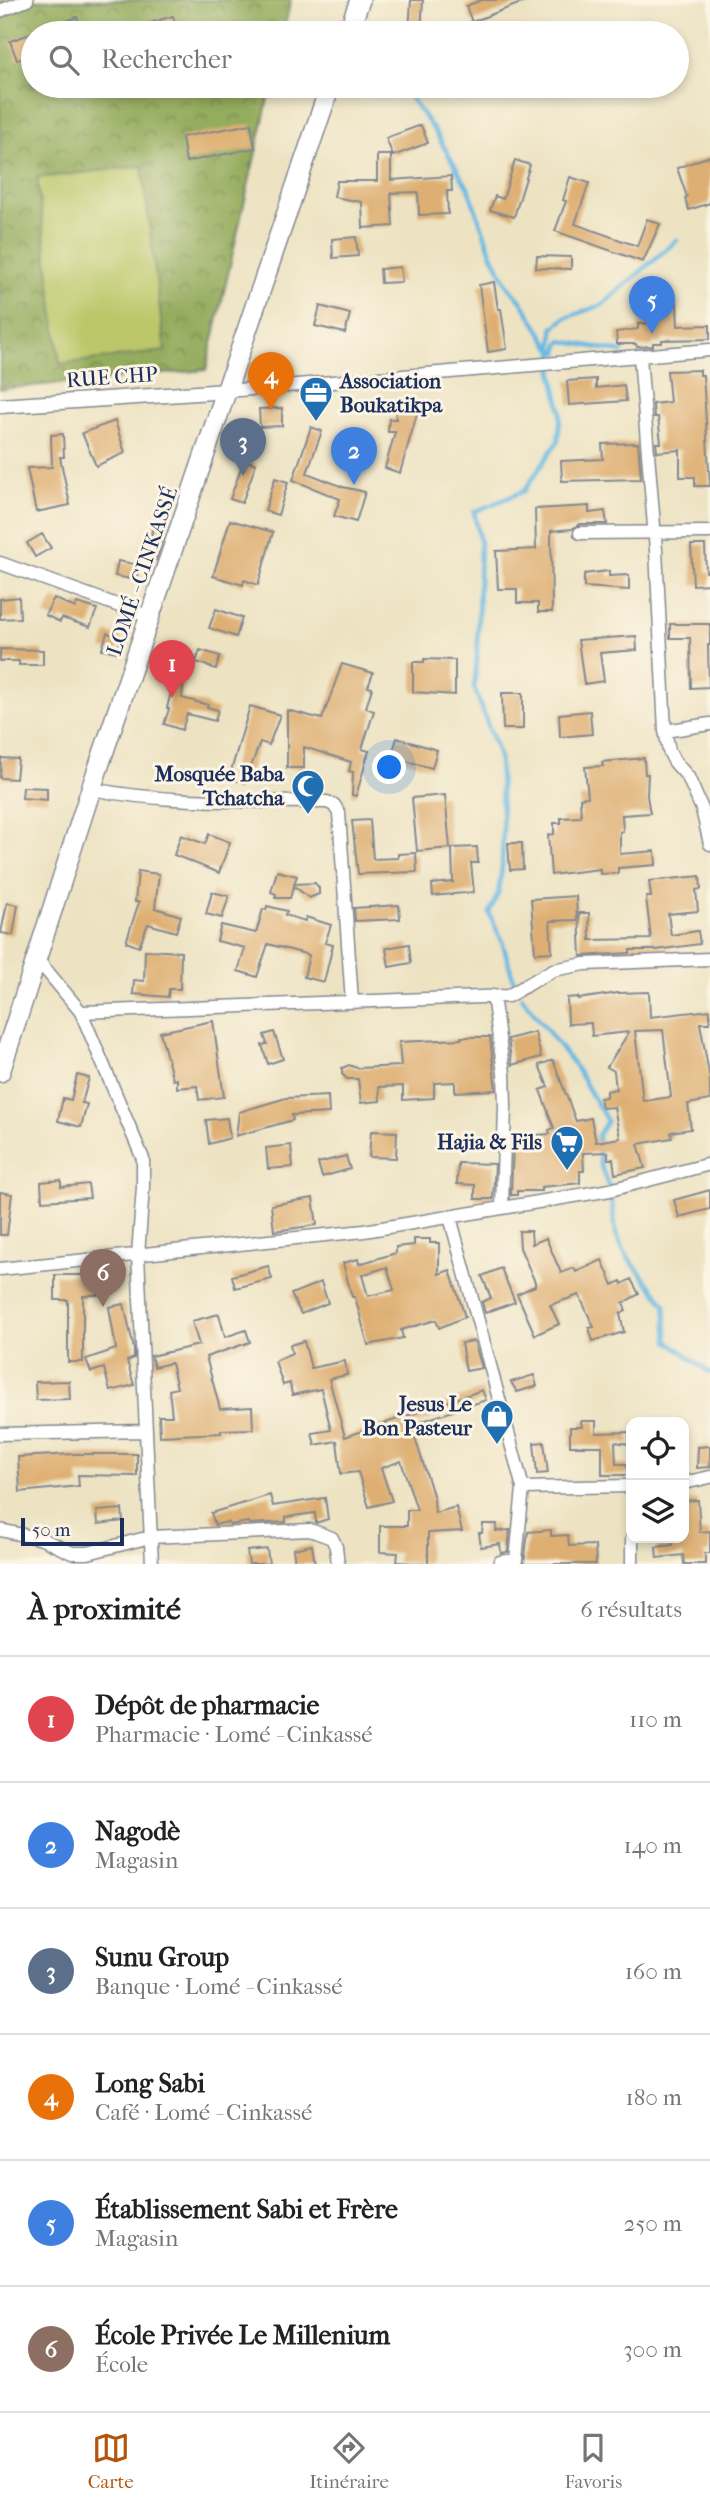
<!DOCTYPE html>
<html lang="fr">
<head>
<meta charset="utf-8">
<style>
	body { margin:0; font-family:"IM FELL French Canon",serif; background:#f2f2f2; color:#222 }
	.controls { position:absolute; right:21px; bottom:21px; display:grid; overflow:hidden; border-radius:14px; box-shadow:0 4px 10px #0003 }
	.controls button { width:63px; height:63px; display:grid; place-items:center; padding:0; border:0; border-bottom:2px solid #e0e0e0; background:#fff; color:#222; font:35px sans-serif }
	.scale { position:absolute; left:21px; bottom:18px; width:103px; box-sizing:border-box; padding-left:7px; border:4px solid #1b2f5e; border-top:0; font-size:19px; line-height:24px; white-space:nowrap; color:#1b2f5e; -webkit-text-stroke:5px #fcf5e5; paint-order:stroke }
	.you { position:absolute; left:390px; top:768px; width:24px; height:24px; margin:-18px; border:5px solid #fff; border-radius:50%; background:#1a73e8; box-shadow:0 0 0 10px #1a73e833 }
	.badge { display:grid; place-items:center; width:46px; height:46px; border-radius:50%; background:#b45309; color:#fff; font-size:23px; font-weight:700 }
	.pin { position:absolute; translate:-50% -58px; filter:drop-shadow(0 2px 4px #0008) }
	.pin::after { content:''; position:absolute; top:37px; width:24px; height:21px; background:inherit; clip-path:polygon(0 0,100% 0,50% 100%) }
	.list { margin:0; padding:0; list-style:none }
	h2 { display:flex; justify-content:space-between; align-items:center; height:91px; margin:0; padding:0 28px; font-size:30px }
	h2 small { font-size:23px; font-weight:400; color:#767676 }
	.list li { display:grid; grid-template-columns:46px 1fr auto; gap:21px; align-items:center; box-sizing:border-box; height:126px; padding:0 28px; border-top:2px solid #e0e0e0 }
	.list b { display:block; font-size:26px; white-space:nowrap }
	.list p { margin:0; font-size:23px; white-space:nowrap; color:#767676 }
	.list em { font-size:23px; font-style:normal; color:#767676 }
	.icon { flex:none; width:38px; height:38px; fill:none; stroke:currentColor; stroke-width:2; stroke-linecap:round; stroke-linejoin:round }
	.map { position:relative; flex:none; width:710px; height:1564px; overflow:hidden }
	.search { position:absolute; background:#fff; box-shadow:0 4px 10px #0003; left:21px; right:21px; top:21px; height:77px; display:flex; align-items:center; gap:18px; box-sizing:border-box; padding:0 24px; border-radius:38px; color:#767676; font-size:26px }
	.sheet { height:847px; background:#fff }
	nav { display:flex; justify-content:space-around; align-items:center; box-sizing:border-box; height:98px; border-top:2px solid #e0e0e0; background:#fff; font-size:19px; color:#767676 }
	nav a { display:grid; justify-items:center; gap:4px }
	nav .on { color:#b45309 }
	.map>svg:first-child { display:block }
</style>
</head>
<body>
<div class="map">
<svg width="710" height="1564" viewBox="0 0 710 1564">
	<defs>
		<pattern id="forest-crowns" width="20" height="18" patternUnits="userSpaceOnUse" patternTransform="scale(1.75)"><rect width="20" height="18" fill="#94ac5d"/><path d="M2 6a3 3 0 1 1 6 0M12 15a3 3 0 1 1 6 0" fill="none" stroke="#788c50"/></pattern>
	</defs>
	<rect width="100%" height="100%" fill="#fcf5e5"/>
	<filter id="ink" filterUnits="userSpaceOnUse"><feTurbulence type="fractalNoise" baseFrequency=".0143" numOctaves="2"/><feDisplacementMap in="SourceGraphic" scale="14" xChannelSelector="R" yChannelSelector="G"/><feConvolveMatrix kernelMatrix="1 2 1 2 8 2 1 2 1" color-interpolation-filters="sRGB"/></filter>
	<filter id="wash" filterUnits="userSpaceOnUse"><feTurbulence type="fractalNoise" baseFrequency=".00686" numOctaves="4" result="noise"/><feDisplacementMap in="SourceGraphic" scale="28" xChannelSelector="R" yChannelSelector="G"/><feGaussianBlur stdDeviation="1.57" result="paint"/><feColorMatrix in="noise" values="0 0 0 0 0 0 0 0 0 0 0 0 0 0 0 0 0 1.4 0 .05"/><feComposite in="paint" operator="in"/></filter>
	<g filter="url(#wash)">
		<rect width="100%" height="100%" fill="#ede3c3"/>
		<path fill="url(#forest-crowns)" stroke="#586e5e" stroke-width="2" d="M0,0H291L283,33H33V86H271L206,370L0,389Z"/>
		<path fill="#bbc769" stroke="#6b7b64" stroke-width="2" d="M142,166L165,351L60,364L37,178Z"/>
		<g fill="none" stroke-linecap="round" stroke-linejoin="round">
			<path stroke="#68b9e3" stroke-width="4.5" d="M402,86L434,130L468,188L492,255L508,286L521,301L551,348L558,353L559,344L562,341L622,352
				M516,988L502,941L489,913L498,894L502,867L503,828L499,756L474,687L477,660L480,542L474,512L524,491L558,441L561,412L553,374V328L565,318L602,305L677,240
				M522,997L576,1068L607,1121L598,1135L600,1164L610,1190L616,1234L626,1255L665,1304L668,1341L710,1373"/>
		</g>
		<g id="blocks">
			<path fill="#deaf72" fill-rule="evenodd" d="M411,0H423L421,32L409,31Z
				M482,0H525L526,1L472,22L466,6Z
				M173,16L179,33H127V30Z
				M77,17L82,33H36V32Z
				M33,33V54L17,60L10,41Z
				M251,124L255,148L186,162L182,137Z
				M421,125L428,143L393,156L386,138Z
				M377,155H391V180L451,176L452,191H447L448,214L419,215L418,192L391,193L393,226L363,228L362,202L334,197L337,181H377Z
				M710,156V203L689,210L685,198L687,197L677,168Z
				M515,160L530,165L514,217L490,210L495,196L503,199Z
				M570,177L589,183L575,224L637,246L647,219L660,224L643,262L555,231L566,201L563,200Z
				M356,237L358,256L333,258L332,239Z
				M537,256L571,257V269L536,268Z
				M400,267L402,282L381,283L380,269Z
				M494,282L498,309H501L507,349L488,352L479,285Z
				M655,303H677L678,326L710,325V339L662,340V343H653V346L637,347L636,344H617L616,332L638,329V324L656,323Z
				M320,306L350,314L345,333L315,326Z
				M700,370V375H703L710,486H695V477H680V450L657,452L656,443H661L658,417H654L653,404L670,402L667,371Z
				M596,379V388L624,385L626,401L569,405L567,381Z
				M419,407L400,473L385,468L395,432H388L389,419H396L395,409Z
				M282,408V426L260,427L259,409Z
				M115,421L125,453L96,466L82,433Z
				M311,427L322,431L307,473L343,487L365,492L356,522L334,516L340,499L293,480Z
				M63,434L64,457H60L70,505L36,512L27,468L52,467L51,435Z
				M638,443L641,479L562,481L561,461L603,459L602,444Z
				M244,460L256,464L242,503L230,499Z
				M275,478L288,482L278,515L265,511Z
				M589,506V513L605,511L607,524H580L572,529L551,531L552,612H538V603H517V589H498L496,551L536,549L535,509Z
				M230,520L273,532L258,585L244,580L243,585L213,576Z
				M154,522L167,525L156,560L139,556L144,538L150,540Z
				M42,534L51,548L35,557L27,543Z
				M691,545H705L706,572H710V584L693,585Z
				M118,561L139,565L136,580L115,576Z
				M609,571V576L629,575V590L584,587V574Z
				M19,597L20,618L0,619V599Z
				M54,598L75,608L77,603L97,609L90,627L62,618L60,622L45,615Z
				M216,609L242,618L236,637L209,628Z
				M670,624H710V645H708L709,687L691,688L690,638H670Z
				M107,633L121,637L117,652L102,649Z
				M636,636L637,650L600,653L604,681L584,684L578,640Z
				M0,649L43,650V665H19V661H0Z
				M200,650L220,656L216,669L196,662Z
				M424,659L455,660V695L413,692V662H424Z
				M342,664L373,673L368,687L372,688L366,708L374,711L362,749L369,751L356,796L352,795L353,772L349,771L351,762L304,747V768H287V710L322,719Z
				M178,665L185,667L182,698L208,705L207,707L218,710L215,721L187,714L182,730L164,724L169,709L167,708Z
				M502,693H523V729H503Z
				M250,706L280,715L269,745L260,742L245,783L229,778Z
				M590,711L592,734L560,737L559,714Z
				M397,738L437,750L432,768L391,757Z
				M1,758L18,759L16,779L0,778Z
				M644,758L645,774H648L647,796L650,813L622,815L623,831L620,832V854L655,851L656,865L618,868V873L600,874V869L551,875L548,835L554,834V823H561V818L581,817L580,798L588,797L585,767L603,766L602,762Z
				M23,787L47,788V800L22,798Z
				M445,795L450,848L417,851L412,798Z
				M370,820L373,859L398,858V854L416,853L417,872L358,874L352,821Z
				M209,834L230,842L219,873L174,855L181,835L205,844Z
				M508,843H522L523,869L510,870Z
				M477,847L478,863H471L474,892L433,896L432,884L453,882L452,848Z
				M138,871L159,874L155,908L181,916L176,932L148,924L139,947L126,942L139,902H135Z
				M277,871L297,876L294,884L315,883L319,888V894L309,898L294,886L290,898H275L276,894L271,892Z
				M700,876L701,889L696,890L698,911L668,914L671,935L698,931L700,944L656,950H630V953L581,956L579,913H589L590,940L651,939L646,897H651L649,881Z
				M212,892L229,896L222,918L206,914Z
				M576,896L577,920L550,921L552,952L535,953L531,899Z
				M7,903L18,905L13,935L1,933Z
				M399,905L400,919L355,921L354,908Z
				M267,906L287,911L285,915L305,921L306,917L331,925L325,943L333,945L324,982L304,977L309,955L268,944L257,977L238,971L245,948L217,941L221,925L256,933L263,909L266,910Z
				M409,944L411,963L389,967L386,948Z
				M145,950L181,952L180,989H169L168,997L133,994L134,980L144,981Z
				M649,992L650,1017L710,1010V1023H700L710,1079V1100L688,1104L691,1129L671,1132L672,1138L638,1144L645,1168L615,1174L613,1159H608V1152L583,1153L584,1171H580V1183L541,1187V1191H517V1195H511L513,1144H538L537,1135L550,1134L549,1130L554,1128L540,1090L548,1087L539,1065L553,1060L576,1121L591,1118L596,1142L620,1138L614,1107L602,1108L600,1098L606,1097V1091L616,1089L614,1071L607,1067L629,1032L592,1036L591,1023L568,1024L567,998L578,997V999L618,993ZM663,1030L671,1097L643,1101L635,1031Z
				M213,1021L224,1097L199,1100L197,1086L177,1088V1079L173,1080L160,1032Z
				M274,1032L283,1059L268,1064L262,1045L267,1044L264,1035Z
				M535,1032L541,1057L512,1065L508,1039Z
				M461,1037H490L496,1090L455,1092V1082L434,1083V1098L403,1100V1086L379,1087L380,1101L361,1103L358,1079H347L342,1074V1068L349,1065L357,1068L401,1066L399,1042L461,1039Z
				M77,1075L89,1078L82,1103L87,1104L81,1127L58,1121L63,1098L71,1100Z
				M328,1096L329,1113L292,1115L293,1120L236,1136L239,1112L286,1098Z
				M227,1118L230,1138L209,1144L206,1120Z
				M371,1131L397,1132L396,1158L369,1157Z
				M291,1145L293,1167L268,1169L266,1148Z
				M346,1156L350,1169L322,1177L318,1163Z
				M458,1163L495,1164L493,1199H475V1185L457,1184Z
				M61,1180V1187L88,1184L90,1198L42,1201L41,1182Z
				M710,1190V1209L679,1217L674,1200Z
				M0,1192L12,1194L7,1235H0Z
				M313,1198L317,1225L274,1231L271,1205Z
				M519,1231H531L532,1244L546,1238L561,1273L574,1268L576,1272L602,1260L613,1285L621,1281L622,1284L631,1279L639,1294L623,1303L626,1311L620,1314L624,1332L593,1341L589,1328L594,1327L579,1295L550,1305L559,1324L535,1335L517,1294L535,1286V1282L520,1248Z
				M414,1239H430V1243H439V1274L450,1270L465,1317L439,1328L436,1320L401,1330L403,1338L368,1345L355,1297H352L343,1263L358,1259L359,1264L396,1253V1247L414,1245ZM387,1267L394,1290L368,1296L362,1275Z
				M268,1266L272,1279L235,1288L232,1276Z
				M501,1268L515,1302L485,1313L482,1302L491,1298L482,1276Z
				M55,1275H83V1278L113,1275L114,1293L83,1296V1362H68V1300H55Z
				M321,1282L328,1303L301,1314L291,1294Z
				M124,1304L134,1349V1358L127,1361L134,1385L110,1391L104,1368L91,1372L86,1359L116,1349L109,1307Z
				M219,1314L225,1337L246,1330L250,1342L206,1357L220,1409L252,1407L253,1429L221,1430V1433L160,1436L159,1416H172L169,1390L177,1388L171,1363L154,1367L151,1356L199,1345L192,1321Z
				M304,1341L311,1368L345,1361L347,1375L329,1379L345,1437L482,1390L486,1400L411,1425L434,1498L435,1513L456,1507L462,1531L428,1533V1564L397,1562L398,1553L380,1552V1526H407V1510H417L401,1461L381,1468L392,1501L369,1507L358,1472L341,1474L337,1441L315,1445L312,1433L331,1430L321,1389L292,1395L290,1383L283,1385L275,1361L292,1353L290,1345Z
				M474,1341L482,1368L466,1371L461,1343Z
				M534,1375L537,1386L517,1392L511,1382Z
				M69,1381L70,1399L36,1400L35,1382Z
				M581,1421H596V1433L629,1432V1444L615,1442L616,1464H627V1475H602V1446H570V1427H582Z
				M544,1442L548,1473L537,1474L534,1443Z
				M710,1446V1467L697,1468L698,1447Z
				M74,1454H137V1476L78,1475L79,1486L20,1492L18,1457Z
				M270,1495L273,1506L325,1498L328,1519L316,1523L315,1513L286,1517V1522L249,1524V1522L230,1525L228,1522L215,1525L211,1513Z
				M698,1500L700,1532L710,1531V1553H705V1564H684L683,1555L657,1558L656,1547L673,1545L672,1538H684V1501Z
				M122,1509L123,1521L98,1524L97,1511Z
				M483,1524H497L496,1531L510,1530L508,1552L501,1553L500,1544L481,1547L479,1533H482Z
				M551,1530V1536L568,1535L569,1546L595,1545L596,1564H524L528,1532Z
				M312,1545L315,1564H295L293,1549Z
				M267,1549L269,1564H249L247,1551Z"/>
		</g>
	</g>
	<g filter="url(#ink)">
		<use href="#blocks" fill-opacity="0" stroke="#848990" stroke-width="2"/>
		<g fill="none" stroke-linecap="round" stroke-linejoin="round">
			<defs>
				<path id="minor" d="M0,11L27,0
					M640,357L656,550L665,731L669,751L674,761L688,777L702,809L710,844
					M227,391L710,350
					M580,533L710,532
					M0,563L150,617
					M665,731L710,724
					M91,789C169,804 248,801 327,802L334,805L339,813L352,1002
					M37,959L81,1012L508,996L553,970L585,964L710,959
					M493,996L504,1073L505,1106L502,1207
					M81,1012L143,1159V1187L138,1255L152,1564
					M450,1217L523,1488L631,1486
					M0,1269L364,1231L610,1190L710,1164
					M0,1434L145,1431
					M684,1483L710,1477
					M0,1530L42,1539L72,1553H88L150,1537L310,1530L332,1538L336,1547L338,1564
					M632,1538V1564
					M499,1564L500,1562L516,1560L523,1488"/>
				<path id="tertiary" d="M0,406L227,391"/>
				<path id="trunk" d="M348,33L360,0
					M0,1072L91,789L330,86"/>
			</defs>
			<use href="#minor" stroke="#848990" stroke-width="15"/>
			<use href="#tertiary" stroke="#848990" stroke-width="17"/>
			<use href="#trunk" stroke="#848990" stroke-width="22"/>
			<use href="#minor" stroke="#fff" stroke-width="12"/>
			<use href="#tertiary" stroke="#fff" stroke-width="14"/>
			<use href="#trunk" stroke="#fff" stroke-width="19"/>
		</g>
	</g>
	<defs>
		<symbol id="office-pin" viewBox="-11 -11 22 30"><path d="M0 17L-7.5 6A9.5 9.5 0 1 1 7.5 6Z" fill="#1f6fb2" stroke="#fcf5e5"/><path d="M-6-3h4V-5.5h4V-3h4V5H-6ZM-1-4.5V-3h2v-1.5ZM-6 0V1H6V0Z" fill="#fff"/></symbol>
		<symbol id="mosque-pin" viewBox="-11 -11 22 30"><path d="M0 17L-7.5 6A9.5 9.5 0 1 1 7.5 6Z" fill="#1f6fb2" stroke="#fcf5e5"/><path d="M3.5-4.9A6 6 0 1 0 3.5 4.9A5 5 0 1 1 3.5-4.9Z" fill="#fff"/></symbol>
		<symbol id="supermarket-pin" viewBox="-11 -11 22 30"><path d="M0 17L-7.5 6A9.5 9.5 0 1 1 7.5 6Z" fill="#1f6fb2" stroke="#fcf5e5"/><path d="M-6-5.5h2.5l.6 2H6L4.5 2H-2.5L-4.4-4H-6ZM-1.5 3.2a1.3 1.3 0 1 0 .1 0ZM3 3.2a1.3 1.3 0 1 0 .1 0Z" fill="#fff"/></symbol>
		<symbol id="shop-pin" viewBox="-11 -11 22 30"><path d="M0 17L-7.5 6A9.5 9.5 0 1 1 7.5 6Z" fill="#1f6fb2" stroke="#fcf5e5"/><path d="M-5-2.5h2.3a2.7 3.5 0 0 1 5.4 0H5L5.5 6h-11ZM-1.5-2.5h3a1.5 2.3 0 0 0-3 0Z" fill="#fff"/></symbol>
	</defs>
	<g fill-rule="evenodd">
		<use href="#office-pin" x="297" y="374" width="38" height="52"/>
		<use href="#mosque-pin" x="289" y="767" width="38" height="52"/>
		<use href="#supermarket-pin" x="548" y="1123" width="38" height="52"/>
		<use href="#shop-pin" x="478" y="1397" width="38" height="52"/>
	</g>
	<g text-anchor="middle" stroke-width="6" stroke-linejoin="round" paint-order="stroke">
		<g font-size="21" fill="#1b2f5e" stroke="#fcf5e5">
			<text transform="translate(112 377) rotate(-4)" y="7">RUE CHP</text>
			<text transform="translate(142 571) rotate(-71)" y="7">LOMÉ - CINKASSÉ</text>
		</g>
		<g font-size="21" font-weight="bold" fill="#1b2f5e" stroke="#fcf5e5" text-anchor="end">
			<text x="340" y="388" text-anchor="start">Association<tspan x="340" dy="24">Boukatikpa</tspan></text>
			<text x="284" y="781">Mosquée Baba<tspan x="284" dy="24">Tchatcha</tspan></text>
			<text x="542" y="1149">Hajia &amp; Fils</text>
			<text x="472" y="1411">Jesus Le<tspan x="472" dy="24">Bon Pasteur</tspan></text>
		</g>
	</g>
</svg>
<div class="controls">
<button><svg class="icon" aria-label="locate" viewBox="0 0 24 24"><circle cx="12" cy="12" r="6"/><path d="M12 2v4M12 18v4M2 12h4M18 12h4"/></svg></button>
<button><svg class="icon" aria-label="layers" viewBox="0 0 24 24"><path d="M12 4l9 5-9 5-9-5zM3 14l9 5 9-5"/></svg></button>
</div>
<div class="scale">50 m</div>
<div class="you"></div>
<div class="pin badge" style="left:172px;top:698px;background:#e0444e">1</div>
<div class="pin badge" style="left:354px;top:485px;background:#3f7fe0">2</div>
<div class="pin badge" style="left:243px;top:476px;background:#5c6f8a">3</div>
<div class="pin badge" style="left:271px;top:410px;background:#e8710a">4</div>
<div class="pin badge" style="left:652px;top:334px;background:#3f7fe0">5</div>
<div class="pin badge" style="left:103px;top:1307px;background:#8d6e63">6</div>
<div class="search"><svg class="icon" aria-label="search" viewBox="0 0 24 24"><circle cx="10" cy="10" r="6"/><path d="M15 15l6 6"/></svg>Rechercher</div>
</div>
<section class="sheet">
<h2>À proximité<small>6 résultats</small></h2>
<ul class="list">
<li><span class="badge" style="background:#e0444e">1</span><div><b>Dépôt de pharmacie</b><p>Pharmacie · Lomé - Cinkassé</p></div><em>110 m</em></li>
<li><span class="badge" style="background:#3f7fe0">2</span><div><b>Nagodè</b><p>Magasin</p></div><em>140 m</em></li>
<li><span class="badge" style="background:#5c6f8a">3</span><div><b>Sunu Group</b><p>Banque · Lomé - Cinkassé</p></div><em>160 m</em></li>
<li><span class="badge" style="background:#e8710a">4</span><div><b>Long Sabi</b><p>Café · Lomé - Cinkassé</p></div><em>180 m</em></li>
<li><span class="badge" style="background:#3f7fe0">5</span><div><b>Établissement Sabi et Frère</b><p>Magasin</p></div><em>250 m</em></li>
<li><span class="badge" style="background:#8d6e63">6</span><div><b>École Privée Le Millenium</b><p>École</p></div><em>300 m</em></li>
</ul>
</section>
<nav>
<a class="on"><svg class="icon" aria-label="map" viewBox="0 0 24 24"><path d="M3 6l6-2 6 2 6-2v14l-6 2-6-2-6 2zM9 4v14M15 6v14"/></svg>Carte</a>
<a><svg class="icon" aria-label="directions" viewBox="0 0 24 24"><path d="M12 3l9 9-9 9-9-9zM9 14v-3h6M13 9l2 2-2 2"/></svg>Itinéraire</a>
<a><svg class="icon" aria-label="saved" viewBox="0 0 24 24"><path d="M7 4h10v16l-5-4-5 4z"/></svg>Favoris</a>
</nav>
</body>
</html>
